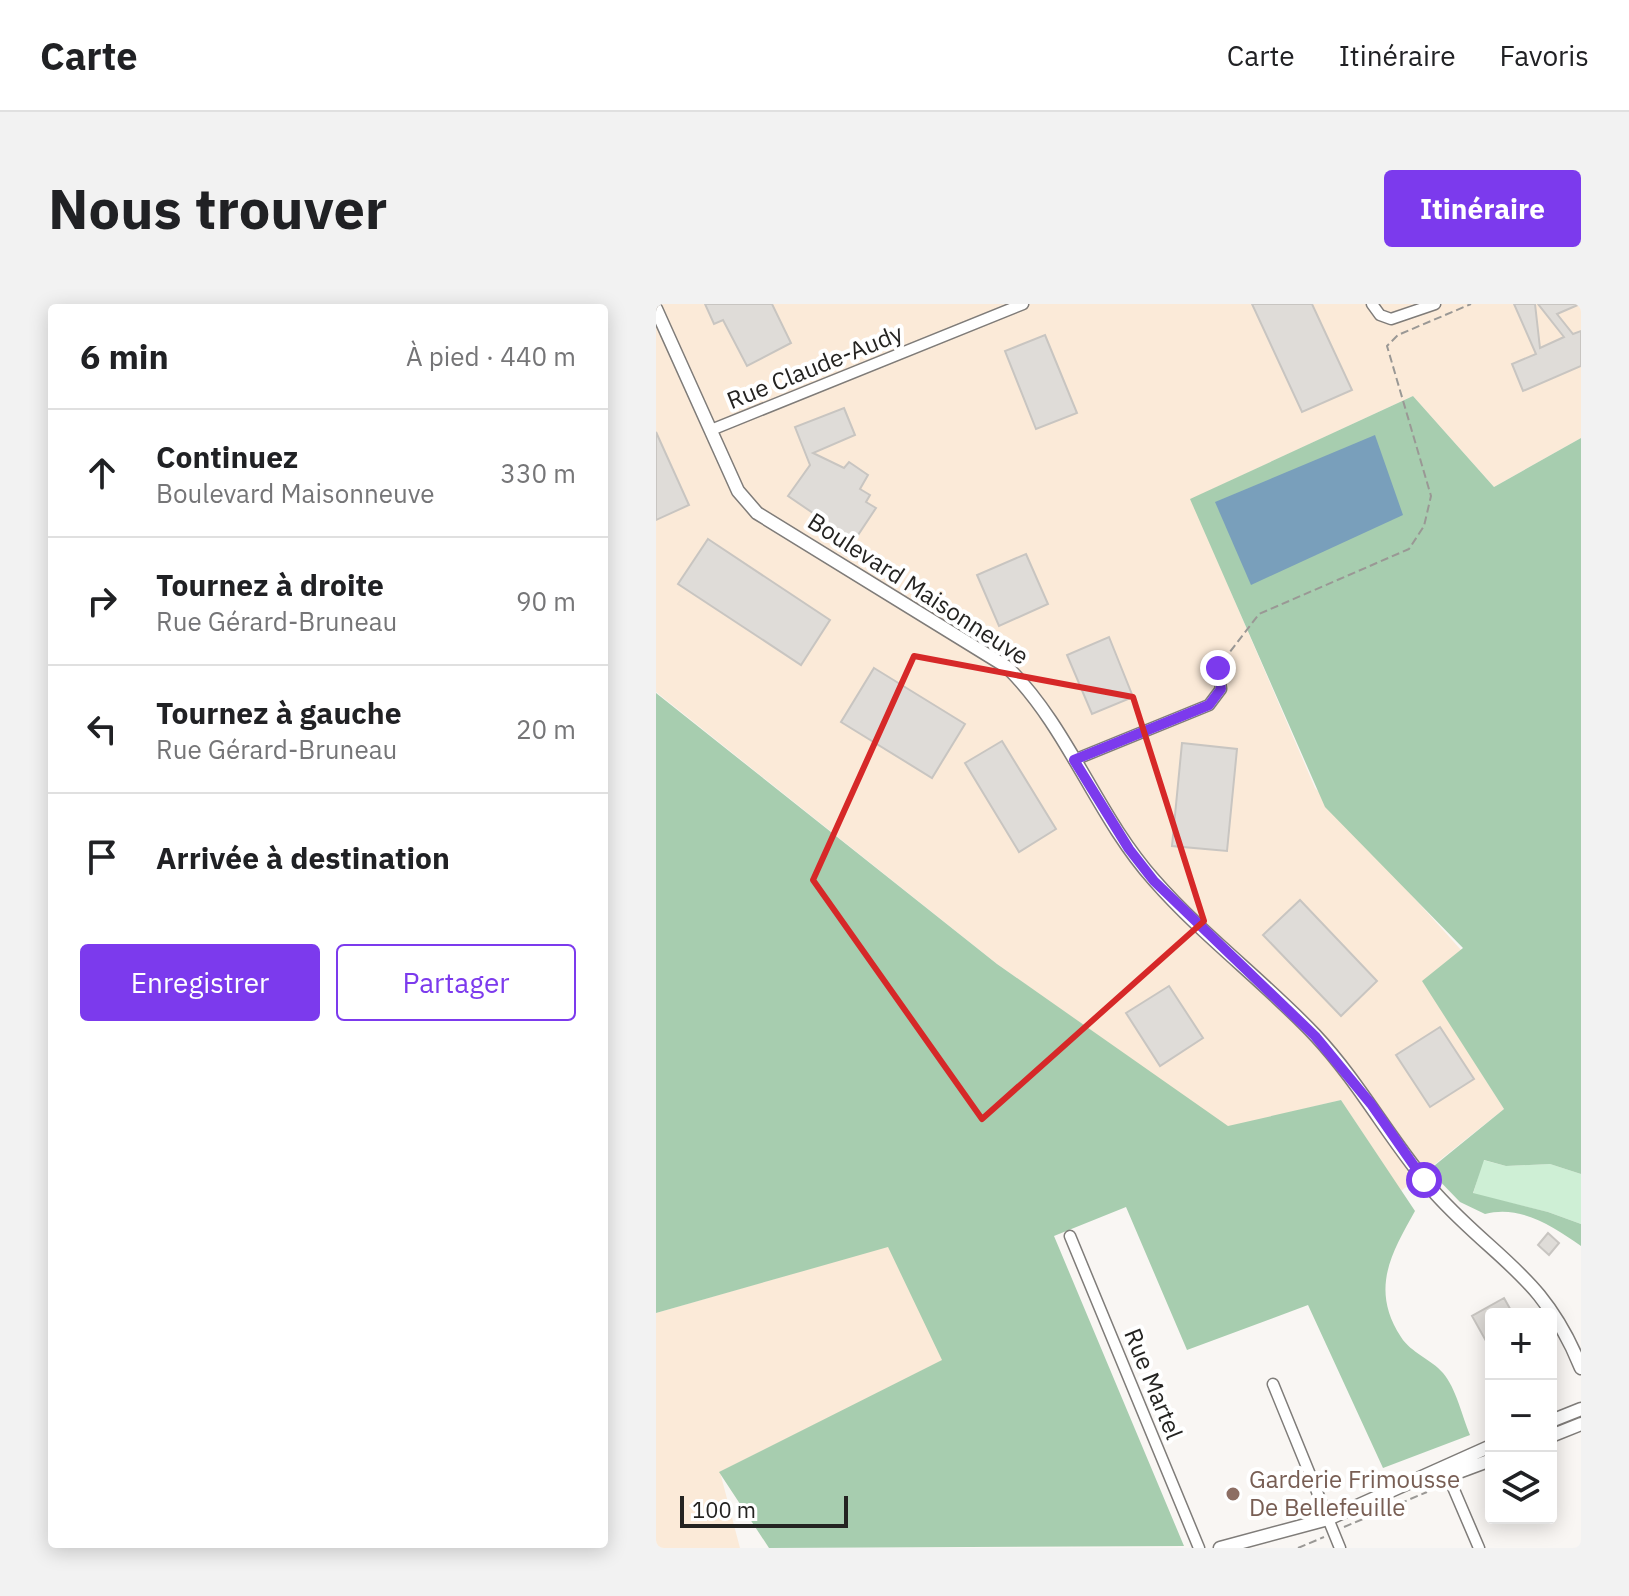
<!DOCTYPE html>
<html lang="fr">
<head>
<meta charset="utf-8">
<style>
	body { margin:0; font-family:"IBM Plex Sans",sans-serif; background:#f2f2f2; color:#202124 }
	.controls { position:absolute; right:24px; bottom:24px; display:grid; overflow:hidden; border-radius:8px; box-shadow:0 4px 20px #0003 }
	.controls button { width:72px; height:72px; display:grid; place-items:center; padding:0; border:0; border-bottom:2px solid #e0e0e0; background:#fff; color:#202124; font:40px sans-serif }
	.scale { position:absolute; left:24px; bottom:20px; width:168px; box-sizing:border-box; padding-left:8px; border:4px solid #242321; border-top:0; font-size:22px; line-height:28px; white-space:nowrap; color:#242321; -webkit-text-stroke:6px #fff; paint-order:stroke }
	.stop { position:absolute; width:24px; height:24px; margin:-18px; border:6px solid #7c3aed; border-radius:50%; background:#fff }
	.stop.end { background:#7c3aed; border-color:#fff; box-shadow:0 2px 8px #0008 }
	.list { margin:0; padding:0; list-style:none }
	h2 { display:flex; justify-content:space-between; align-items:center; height:104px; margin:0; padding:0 32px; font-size:34px }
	h2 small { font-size:26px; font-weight:400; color:#757577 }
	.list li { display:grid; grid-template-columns:52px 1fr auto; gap:24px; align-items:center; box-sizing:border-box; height:128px; padding:0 32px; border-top:2px solid #e0e0e0 }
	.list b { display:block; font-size:30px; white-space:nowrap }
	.list p { margin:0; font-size:26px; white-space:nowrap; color:#757577 }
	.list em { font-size:26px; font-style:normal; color:#757577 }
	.actions { display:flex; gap:16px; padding:24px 32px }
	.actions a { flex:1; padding:18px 0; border:2px solid #7c3aed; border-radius:8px; text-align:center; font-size:28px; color:#7c3aed }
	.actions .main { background:#7c3aed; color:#fff }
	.icon { flex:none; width:44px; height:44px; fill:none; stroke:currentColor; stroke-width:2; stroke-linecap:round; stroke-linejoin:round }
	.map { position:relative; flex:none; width:925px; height:1244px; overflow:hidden; border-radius:8px }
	header { display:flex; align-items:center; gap:48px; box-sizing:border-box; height:112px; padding:0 40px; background:#fff; border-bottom:2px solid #e0e0e0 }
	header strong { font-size:38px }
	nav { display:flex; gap:44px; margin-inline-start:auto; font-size:28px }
	.intro { display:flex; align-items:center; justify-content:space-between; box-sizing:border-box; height:192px; padding:0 48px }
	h1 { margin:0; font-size:56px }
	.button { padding:20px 36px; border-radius:8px; background:#7c3aed; color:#fff; font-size:28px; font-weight:700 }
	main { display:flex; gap:48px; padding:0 48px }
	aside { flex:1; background:#fff; border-radius:8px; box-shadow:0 4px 20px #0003 }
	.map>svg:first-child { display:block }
</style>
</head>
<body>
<header>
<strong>Carte</strong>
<nav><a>Carte</a><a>Itinéraire</a><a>Favoris</a></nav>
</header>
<div class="intro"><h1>Nous trouver</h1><a class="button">Itinéraire</a></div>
<main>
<aside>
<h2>6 min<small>À pied · 440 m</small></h2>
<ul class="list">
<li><svg class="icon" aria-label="ahead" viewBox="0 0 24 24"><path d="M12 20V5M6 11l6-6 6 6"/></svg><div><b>Continuez</b><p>Boulevard Maisonneuve</p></div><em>330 m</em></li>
<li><svg class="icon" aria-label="right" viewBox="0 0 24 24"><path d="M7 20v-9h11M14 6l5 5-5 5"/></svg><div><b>Tournez à droite</b><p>Rue Gérard-Bruneau</p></div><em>90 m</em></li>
<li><svg class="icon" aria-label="left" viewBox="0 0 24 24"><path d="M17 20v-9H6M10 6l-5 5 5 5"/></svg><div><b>Tournez à gauche</b><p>Rue Gérard-Bruneau</p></div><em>20 m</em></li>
<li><svg class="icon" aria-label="arrive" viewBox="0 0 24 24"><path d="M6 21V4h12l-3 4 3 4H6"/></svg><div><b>Arrivée à destination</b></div></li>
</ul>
<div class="actions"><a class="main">Enregistrer</a><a>Partager</a></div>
</aside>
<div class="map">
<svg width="925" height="1244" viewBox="0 0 925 1244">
	<rect width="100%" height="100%" fill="#f9f6f3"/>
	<path fill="#fbead8" d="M0,0H925V134L838,183L757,92L535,195L659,484L806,647L767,677L848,805L745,887L685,796L572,823L341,660L0,388Z
		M232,942L287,1056L64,1168L84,1244H0V1009Z"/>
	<path fill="#ceefd5" d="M827,856L850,862L894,860L925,870V920L892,908L817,890Z"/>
	<path fill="#a7cdaf" d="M757,92L838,183L925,134V870L894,860L850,862L828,856L817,889L892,908L925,920V942C896,922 865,901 829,910L804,898L773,866L848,805L766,677L807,644L669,503L534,195Z
		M0,389L341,660L572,822L685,796L759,907C735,950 714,985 745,1033C755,1049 775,1055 787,1069C800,1084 806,1112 814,1131L727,1164L652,1001L531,1046L470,903L398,932L528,1242L113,1244L63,1168L286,1056L232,943L0,1009Z"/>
	<path fill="#799fbb" d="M719,131L747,211L595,281L559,198Z"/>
	<path fill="#dfdcd8" stroke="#c8c5c1" stroke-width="2" d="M49,0H116L135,39L91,62L67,16L58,20Z
		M596,0H656L696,86L646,108Z
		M858,0H879L884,44L908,33L882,0H924L901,10L917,30L925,27V62L867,87L856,60L880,50Z
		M389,31L421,109L380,125L349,47Z
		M188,104L199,131L157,149L188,164L193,158L212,171L204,185L214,191L210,198L220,204L198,237L132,192L154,161L139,123Z
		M0,128L33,201L0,216Z
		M52,235L174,316L145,361L22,280Z
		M370,250L392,300L343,322L321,271Z
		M453,333L477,393L436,410L411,351Z
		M218,364L309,420L276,474L185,418Z
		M346,437L400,525L363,548L309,459Z
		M526,439L581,445L571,547L516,542Z
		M644,596L721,677L685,712L607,631Z
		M513,682L547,734L504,762L470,709Z
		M784,723L818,775L774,803L740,751Z
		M892,929L903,939L893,951L882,941Z
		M848,994L857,1010H835V1046L816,1012Z"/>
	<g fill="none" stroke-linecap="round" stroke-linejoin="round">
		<defs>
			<path id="minor" d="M716,0L724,11L735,15L779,0
				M55,126L367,0
				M418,456L553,401L565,385L562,364
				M414,932L543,1244
				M617,1080L684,1244
				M790,1167L823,1244"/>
			<path id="tertiary" d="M0,5L82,187L101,209L351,363C413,424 440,511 498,576C547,632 608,677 659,731C705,780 736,840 780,890C841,957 888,972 925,1064
				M895,1117L925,1105
				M895,1132L925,1120
				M770,1176L792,1172L835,1156
				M564,1244L672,1215L835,1142"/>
		</defs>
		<use href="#minor" stroke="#7f7c79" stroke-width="13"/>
		<use href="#tertiary" stroke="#7f7c79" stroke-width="15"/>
		<path stroke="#9a9895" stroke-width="2" stroke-dasharray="8 4" stroke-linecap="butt" d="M567,357L603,310L753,245L768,222L775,192L731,42L742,31L815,0
			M688,1223L771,1188
			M642,1244L668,1233"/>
		<use href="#minor" stroke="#fff" stroke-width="10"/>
		<use href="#tertiary" stroke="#fff" stroke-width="12"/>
	</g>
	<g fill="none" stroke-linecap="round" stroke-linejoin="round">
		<path stroke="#7c3aed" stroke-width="10" d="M562,364L565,385L553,401L418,456L473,545L498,577L659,732L715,800L768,876"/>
	</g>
	<path fill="none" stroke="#d62828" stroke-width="6" stroke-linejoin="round" d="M258,352L477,393L548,617L326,815L157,576Z"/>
	<circle fill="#8d6e63" stroke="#fff" stroke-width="3" cx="577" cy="1190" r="8"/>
	<g text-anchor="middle" stroke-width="8" stroke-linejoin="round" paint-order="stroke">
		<g font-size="24" fill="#242321" stroke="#fff">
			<text transform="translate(159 63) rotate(-22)" y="8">Rue Claude-Audy</text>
			<text transform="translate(262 285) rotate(33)" y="8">Boulevard Maisonneuve</text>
			<text transform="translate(497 1080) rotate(68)" y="8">Rue Martel</text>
		</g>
		<g font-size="24" fill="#785e54" stroke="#fff" text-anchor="start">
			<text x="593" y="1184">Garderie Frimousse<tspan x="593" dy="28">De Bellefeuille</tspan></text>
		</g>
	</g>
</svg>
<div class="controls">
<button>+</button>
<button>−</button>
<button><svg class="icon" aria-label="layers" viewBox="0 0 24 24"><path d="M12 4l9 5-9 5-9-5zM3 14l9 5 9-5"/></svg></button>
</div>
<div class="scale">100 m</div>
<div class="stop" style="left:768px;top:876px"></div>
<div class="stop end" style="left:562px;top:364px"></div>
</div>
</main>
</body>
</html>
